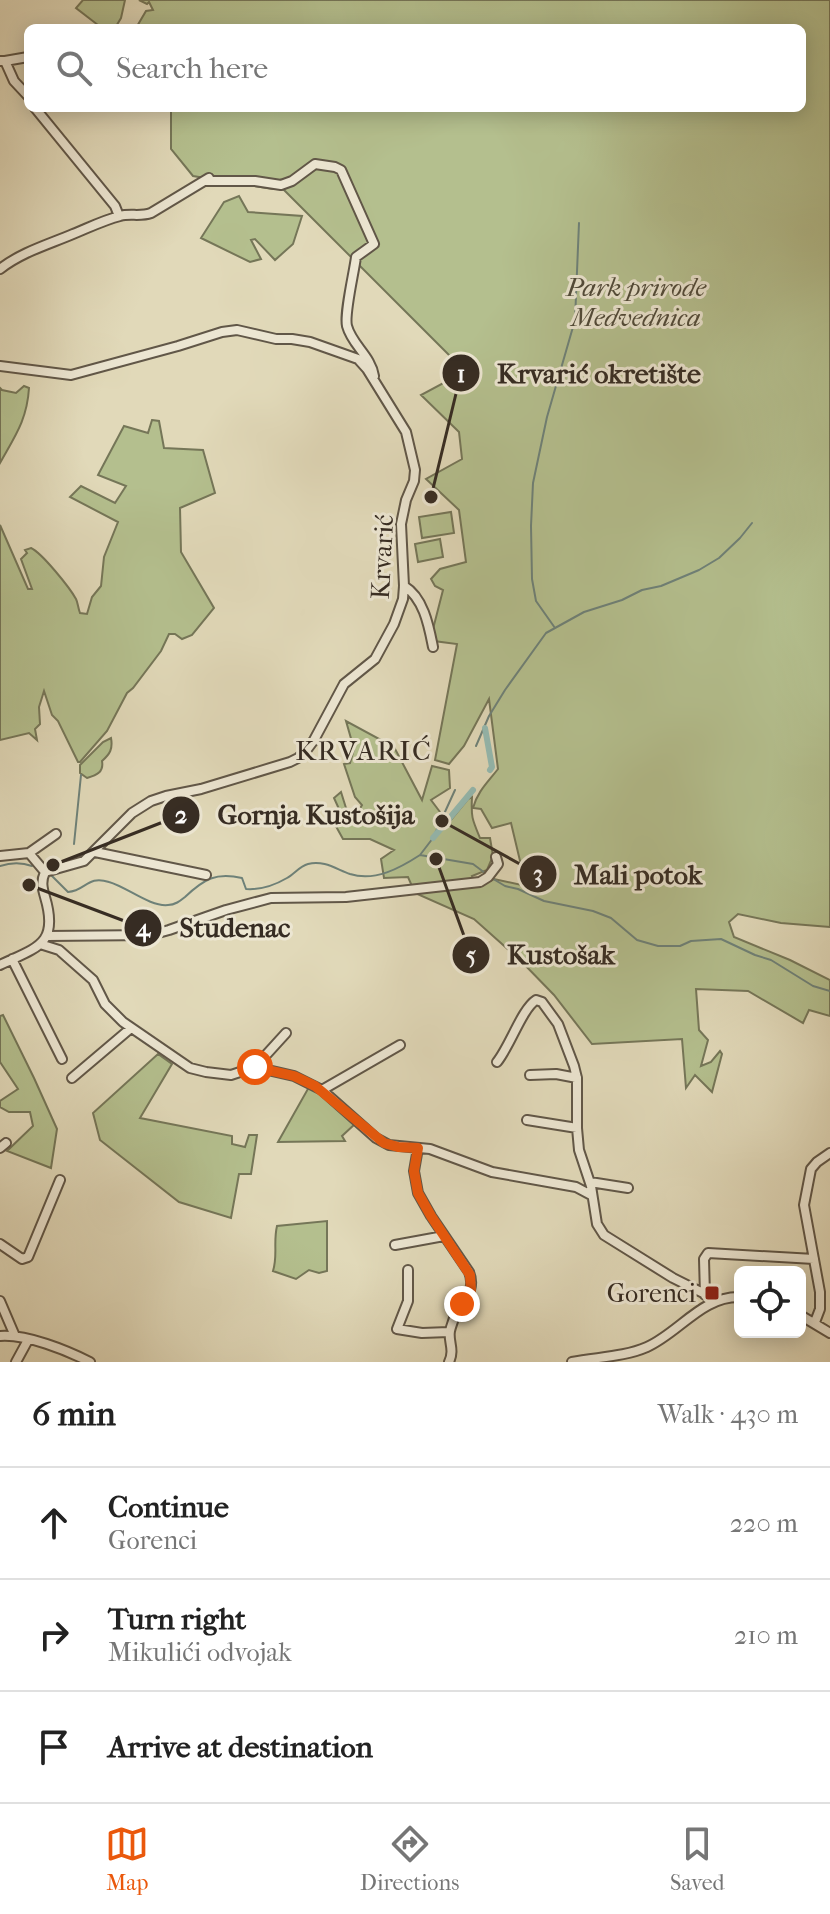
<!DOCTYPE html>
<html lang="en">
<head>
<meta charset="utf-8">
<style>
	body { margin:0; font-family:"IM FELL French Canon",serif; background:#f6f6f6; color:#222 }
	.controls { position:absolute; right:24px; bottom:24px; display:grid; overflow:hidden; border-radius:12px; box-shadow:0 4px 20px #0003 }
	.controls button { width:72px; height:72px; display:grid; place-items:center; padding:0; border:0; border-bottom:2px solid #e0e0e0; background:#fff; color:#222; font:40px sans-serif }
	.stop { position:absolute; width:24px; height:24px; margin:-18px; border:6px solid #ea580c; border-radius:50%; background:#fff }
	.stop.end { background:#ea580c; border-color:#fff; box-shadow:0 2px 8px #0008 }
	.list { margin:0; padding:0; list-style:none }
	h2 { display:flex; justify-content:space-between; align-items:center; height:104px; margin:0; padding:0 32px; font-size:34px }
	h2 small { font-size:26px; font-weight:400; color:#767676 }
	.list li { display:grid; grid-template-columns:52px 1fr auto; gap:24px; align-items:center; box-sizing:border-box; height:112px; padding:0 32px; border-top:2px solid #e0e0e0 }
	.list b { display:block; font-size:30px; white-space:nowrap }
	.list p { margin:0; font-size:26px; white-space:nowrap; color:#767676 }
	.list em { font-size:26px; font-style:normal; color:#767676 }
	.icon { flex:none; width:44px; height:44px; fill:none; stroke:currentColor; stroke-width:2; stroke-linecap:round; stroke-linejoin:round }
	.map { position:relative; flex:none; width:830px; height:1362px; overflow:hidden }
	.search { position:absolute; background:#fff; box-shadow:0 4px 20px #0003; left:24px; right:24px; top:24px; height:88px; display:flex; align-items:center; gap:20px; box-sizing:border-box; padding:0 28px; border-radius:12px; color:#767676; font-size:30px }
	.sheet { height:440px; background:#fff }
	nav { display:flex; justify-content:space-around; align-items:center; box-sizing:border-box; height:112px; border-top:2px solid #e0e0e0; background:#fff; font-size:22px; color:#767676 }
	nav a { display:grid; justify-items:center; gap:4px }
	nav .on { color:#ea580c }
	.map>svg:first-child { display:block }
</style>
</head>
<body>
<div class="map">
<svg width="830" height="1362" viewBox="0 0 830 1362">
	<rect width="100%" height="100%" fill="#e1d9b9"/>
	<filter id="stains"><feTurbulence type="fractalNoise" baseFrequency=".0025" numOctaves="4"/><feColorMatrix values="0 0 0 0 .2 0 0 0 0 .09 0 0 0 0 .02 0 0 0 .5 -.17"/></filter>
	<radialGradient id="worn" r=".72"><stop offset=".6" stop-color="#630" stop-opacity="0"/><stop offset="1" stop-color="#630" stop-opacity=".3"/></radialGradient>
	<path fill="#b4bf8e" stroke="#757658" stroke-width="2" d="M83,0H125L121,18L115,28H97L98,25L76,8Z
		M139,0H830V927L781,923L738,914L729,922L734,937L790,960L830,980V1016L809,1010L803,1023L748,991L696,989L699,1030L708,1040L701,1066L711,1062L720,1051L722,1054L712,1092L695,1075L686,1088L682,1039L592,1044L554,995L520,960L474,919L415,893L408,877L384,878L381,859L394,850L370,839H343L327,810L335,809L344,820L334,798L341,792L346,808L355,817L362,805L355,797L344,764L350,763L354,749L346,721L394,747L422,800L432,766L449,770L450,788L431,800L440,812V823L446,826L468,799L472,797C471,817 472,819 480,838H490L493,856L487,870L472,876L477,886L494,879L526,886L511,823L492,828L481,809L473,808C477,792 488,782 498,769L489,699L464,746L449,764L435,760L457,644L434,641L433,629L443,590L435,586L431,579L440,569L466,562L459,510L426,479L462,459L459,432L421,395L453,378L451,357L280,186L273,189L193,176L171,149V108H802V28H136L146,11L153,10L149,2L147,4Z
		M239,196L248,212L302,216L293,244L275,260L255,239L251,240L261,259L250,262L201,238L224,202Z
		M24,386L29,388C27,420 15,436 0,463V388L2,390L16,393Z
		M152,420L159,421L164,448L203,450L215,493L180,508L181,552L214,608L192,635L182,639L175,634H169L161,651L133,688L127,693L107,731L80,762H78L58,721L52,715L44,691L39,707L40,724L35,729L37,740L29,733L0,740V525L28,589H32L21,559L27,553L25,550L31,548C42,553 70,588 76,599C78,603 78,608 80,613L87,614L92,597L101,586L104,557L118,522L70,497L81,486L115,503L126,486L98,475L124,426L148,433Z
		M451,512L454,533L422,538L419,517Z
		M440,539L443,557L418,562L415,544Z
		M111,738C113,749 110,754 102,761C104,772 97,775 87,778L80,773V765L103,742Z
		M3,1015L34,1078L57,1129L51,1168L7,1151L33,1126L30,1112H9L0,1107V1101L18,1089L0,1062V1016Z
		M158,1054L172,1064L140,1118L232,1136V1144L245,1147L249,1135H257L251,1174H239L231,1218L179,1202L100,1140L93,1113Z
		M312,1086L356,1123L342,1136L345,1141L278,1142L309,1087Z
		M327,1221V1271L319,1273L309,1270L296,1279L273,1271C278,1255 273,1243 277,1226Z"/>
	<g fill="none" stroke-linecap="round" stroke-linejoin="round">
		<path stroke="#6e8178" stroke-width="2" d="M555,628L536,601L532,579L531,526L533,483L547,417L575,320L579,223
			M476,746L489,716L505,690L546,633L584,612L622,600L642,590L661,586L699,570L719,558L740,538L752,523
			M74,844L81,775
			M420,855L433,838L455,790
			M0,866C12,862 21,862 32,866
			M51,875L68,892C86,891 87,875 109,882C127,887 150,907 168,905C175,905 180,901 185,897C204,879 216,872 242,878L246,889C260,890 275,885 287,878C294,874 300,866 308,864C324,860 336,869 350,874C375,882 400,868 420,855L473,864L485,873
			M490,877L505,886L518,889L544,901L593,911L611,918L637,940L658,946H680L691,941L721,939L755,955L771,960L813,986L830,991"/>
		<path stroke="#94bab1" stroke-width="6" d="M485,728L492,767L490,770
			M433,838L473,790"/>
		<defs>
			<path id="minor" d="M0,61H5L14,81L28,96
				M5,61L28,57
				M35,108L115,206L119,216
				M205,181H255L281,185L292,181L315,164L335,167L341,170L374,244L356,257C354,273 344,314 347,326C352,345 371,356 374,376
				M0,269C22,252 47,245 73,234C88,228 104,220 120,216C130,213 140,217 151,213L209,178
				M0,366L71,375L178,346L222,332L237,330L276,339H292L310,342L358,359L367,369L406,432L415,470L414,481L406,500L401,524L404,586L403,599L394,624L375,659L344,684L314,740L305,752L298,758L290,762L201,789L166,796L151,801L132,813L84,861L45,872
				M404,586C424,598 429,627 433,647
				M95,852L206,875
				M29,853L45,872
				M0,856L29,853L56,834
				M47,936L151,935L169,930L226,910L271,898L346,897L480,882L488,877L498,864L496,857
				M40,944L59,950L93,980L105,1004L123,1022L190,1068L206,1072L231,1075L255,1067L294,1076L322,1090L376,1138L389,1145L430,1149L492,1172L576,1187L591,1195
				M12,959L62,1059
				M0,965C38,947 59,944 45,897C42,887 41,881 45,872
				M497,1062C510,1046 522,1009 536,1000L542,1002L558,1024L574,1066L577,1078V1128L579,1150L591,1186L597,1224L604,1235L673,1278L717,1300
				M255,1067L286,1033
				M530,1075L556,1074L577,1078
				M72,1078L131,1028
				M322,1090L400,1045
				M527,1120L577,1128
				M0,1148L6,1143
				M418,1148L414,1171L418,1193L431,1216L469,1272C477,1292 461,1301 454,1318C453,1322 451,1326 450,1331C448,1342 455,1349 449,1362
				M590,1182L628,1188
				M0,1244L22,1259L28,1257L60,1180
				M395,1245L444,1236
				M408,1270V1301L397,1329L422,1333L449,1332
				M705,1295L704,1259L708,1253L814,1259
				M0,1301L15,1336
				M800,1315L830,1333
				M815,1322L820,1309V1292L804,1205L811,1169L817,1162L830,1153
				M0,1336C27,1334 66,1350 90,1362
				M16,1362L28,1340
				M572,1362C597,1357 624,1357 647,1347C680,1332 702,1296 740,1297"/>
		</defs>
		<use href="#minor" stroke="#615748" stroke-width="12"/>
		<use href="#minor" stroke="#ece6d2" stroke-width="8"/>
	</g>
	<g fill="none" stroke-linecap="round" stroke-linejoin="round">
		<path stroke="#ea580c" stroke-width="10" d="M255,1067L294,1076L315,1086L384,1143L398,1147L418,1148L414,1171L418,1193L431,1216L470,1275L471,1290L462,1304"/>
	</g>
	<rect fill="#8f2418" stroke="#ece6d2" stroke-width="3" x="704" y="1285" width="16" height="16" rx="4"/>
	<g text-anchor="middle" stroke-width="6" stroke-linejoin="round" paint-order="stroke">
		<g font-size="26" font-style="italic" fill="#4f4938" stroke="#ece6d2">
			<text x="636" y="296">Park prirode<tspan x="636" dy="30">Medvednica</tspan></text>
		</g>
		<g font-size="26" fill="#362c23" stroke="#ece6d2">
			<text transform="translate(382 557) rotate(-87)" y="9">Krvarić</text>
		</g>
		<g font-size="26" fill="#362c23" stroke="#ece6d2" text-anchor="end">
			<text x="696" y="1302">Gorenci</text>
		</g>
		<g font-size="28" letter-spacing="2" fill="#362c23" stroke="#ece6d2">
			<text x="364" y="760">KRVARIĆ</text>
		</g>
	</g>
	<path fill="none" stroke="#362c23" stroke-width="3" d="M431 497L461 373M53 865L181 815M442 821L538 874M29 885L143 928M436 859L471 955"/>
	<g fill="#362c23" stroke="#ece6d2" stroke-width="3">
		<circle cx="431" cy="497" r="8"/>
		<circle cx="53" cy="865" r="8"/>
		<circle cx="442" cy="821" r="8"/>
		<circle cx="29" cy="885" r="8"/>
		<circle cx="436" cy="859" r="8"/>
		<circle cx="461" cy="373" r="20"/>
		<circle cx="181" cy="815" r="20"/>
		<circle cx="538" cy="874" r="20"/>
		<circle cx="143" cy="928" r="20"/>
		<circle cx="471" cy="955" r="20"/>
	</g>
	<g font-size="24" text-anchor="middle" font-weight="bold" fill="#fff">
		<text x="461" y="382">1</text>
		<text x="181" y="823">2</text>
		<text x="538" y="882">3</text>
		<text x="143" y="936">4</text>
		<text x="471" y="963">5</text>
	</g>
	<g font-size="28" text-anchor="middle" font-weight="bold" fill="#362c23" stroke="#ece6d2" stroke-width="6" stroke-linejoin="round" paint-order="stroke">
		<text x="599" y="383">Krvarić okretište</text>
		<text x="316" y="824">Gornja Kustošija</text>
		<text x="638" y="884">Mali potok</text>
		<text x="235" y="937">Studenac</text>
		<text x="561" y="964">Kustošak</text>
	</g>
	<rect width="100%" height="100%" filter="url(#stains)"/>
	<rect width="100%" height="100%" fill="url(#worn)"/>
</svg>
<div class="controls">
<button><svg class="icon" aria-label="locate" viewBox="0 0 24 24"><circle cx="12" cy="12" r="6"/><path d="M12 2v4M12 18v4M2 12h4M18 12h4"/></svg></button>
</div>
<div class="stop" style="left:255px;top:1067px"></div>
<div class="stop end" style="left:462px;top:1304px"></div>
<div class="search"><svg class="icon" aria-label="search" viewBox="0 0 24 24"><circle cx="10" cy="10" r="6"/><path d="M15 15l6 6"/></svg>Search here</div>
</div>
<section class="sheet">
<h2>6 min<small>Walk · 430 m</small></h2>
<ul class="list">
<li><svg class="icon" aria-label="ahead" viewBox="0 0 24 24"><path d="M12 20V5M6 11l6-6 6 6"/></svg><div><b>Continue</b><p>Gorenci</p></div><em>220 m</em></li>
<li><svg class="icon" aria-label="right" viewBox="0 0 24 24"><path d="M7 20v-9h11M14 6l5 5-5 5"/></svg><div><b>Turn right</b><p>Mikulići odvojak</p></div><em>210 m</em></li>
<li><svg class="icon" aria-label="arrive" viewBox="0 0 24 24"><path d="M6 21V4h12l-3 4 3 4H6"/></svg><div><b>Arrive at destination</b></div></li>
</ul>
</section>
<nav>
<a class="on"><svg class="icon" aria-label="map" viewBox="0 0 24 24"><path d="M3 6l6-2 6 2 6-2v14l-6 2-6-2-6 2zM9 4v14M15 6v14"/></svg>Map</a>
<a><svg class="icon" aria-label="directions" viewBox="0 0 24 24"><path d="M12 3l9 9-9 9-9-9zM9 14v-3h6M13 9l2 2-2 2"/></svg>Directions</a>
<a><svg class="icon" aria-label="saved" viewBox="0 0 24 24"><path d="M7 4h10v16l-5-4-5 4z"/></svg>Saved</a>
</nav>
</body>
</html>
